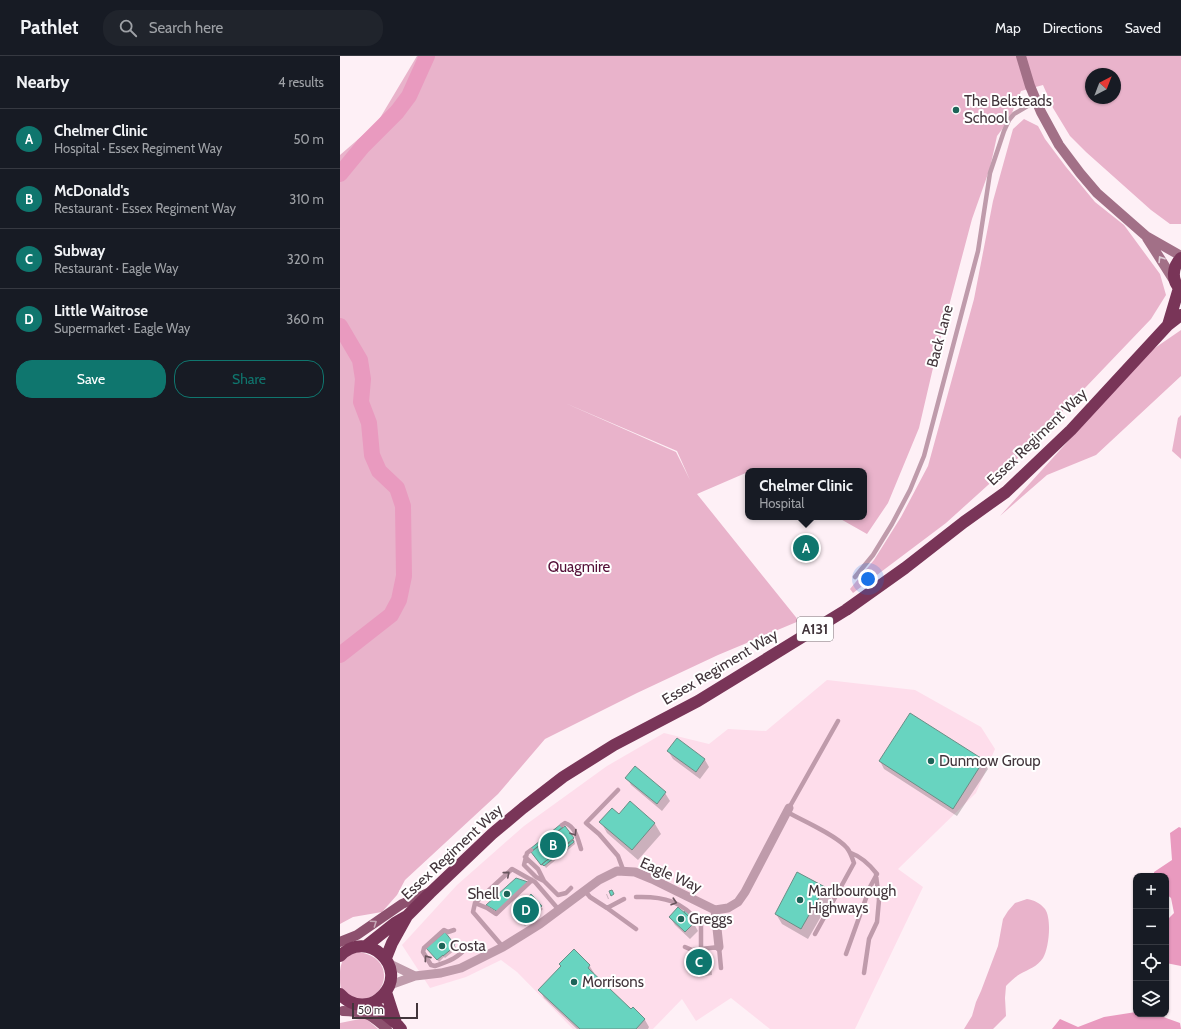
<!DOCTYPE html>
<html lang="en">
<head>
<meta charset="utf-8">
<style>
	body { margin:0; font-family:Cabin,sans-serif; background:#20242c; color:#f1f3f6 }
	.controls { position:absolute; right:12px; bottom:12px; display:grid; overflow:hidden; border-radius:8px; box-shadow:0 1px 3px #0004 }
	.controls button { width:36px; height:36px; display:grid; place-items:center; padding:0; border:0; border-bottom:1px solid #363941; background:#171b24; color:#f1f3f6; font:20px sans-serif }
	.compass { position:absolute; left:745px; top:12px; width:36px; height:36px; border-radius:50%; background:#171b24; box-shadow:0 1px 3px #0004; rotate:42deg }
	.scale { position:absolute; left:12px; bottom:10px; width:66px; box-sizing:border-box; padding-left:4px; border:2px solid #42353b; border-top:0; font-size:11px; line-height:14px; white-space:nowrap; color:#42353b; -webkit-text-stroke:3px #fff; paint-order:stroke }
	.you { position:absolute; left:528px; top:523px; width:14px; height:14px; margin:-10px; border:3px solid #fff; border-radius:50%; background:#1a73e8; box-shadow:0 0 0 6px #1a73e833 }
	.badge { display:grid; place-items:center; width:26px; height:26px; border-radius:50%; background:#0f766e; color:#fff; font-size:13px; font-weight:700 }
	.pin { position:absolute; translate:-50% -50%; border:2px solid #fff; box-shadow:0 1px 4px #0006 }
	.popup { position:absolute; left:405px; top:412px; width:122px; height:52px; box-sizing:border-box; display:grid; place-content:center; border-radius:8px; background:#171b24; filter:drop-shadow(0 1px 3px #0005); font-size:13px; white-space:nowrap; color:#9ea1a6 }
	.popup b { font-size:15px; color:#f1f3f6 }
	.popup::after { content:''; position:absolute; left:50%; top:100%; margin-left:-8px; border:8px solid transparent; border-top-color:#171b24 }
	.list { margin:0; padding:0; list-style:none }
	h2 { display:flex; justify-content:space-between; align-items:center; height:52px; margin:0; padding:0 16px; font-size:17px }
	h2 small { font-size:13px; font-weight:400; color:#9ea1a6 }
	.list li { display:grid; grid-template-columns:26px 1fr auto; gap:12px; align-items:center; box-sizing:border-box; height:60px; padding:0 16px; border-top:1px solid #363941 }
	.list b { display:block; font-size:15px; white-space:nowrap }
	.list p { margin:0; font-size:13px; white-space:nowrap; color:#9ea1a6 }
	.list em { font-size:13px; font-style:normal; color:#9ea1a6 }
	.actions { display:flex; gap:8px; padding:12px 16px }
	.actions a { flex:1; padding:9px 0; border:1px solid #0f766e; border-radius:16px; text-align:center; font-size:14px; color:#0f766e }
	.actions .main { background:#0f766e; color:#fff }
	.icon { flex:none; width:22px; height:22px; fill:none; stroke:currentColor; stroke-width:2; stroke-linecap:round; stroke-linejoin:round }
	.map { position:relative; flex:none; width:841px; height:973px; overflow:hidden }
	header { display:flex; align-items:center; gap:24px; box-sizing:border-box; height:56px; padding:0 20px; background:#171b24; border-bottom:1px solid #363941 }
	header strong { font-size:19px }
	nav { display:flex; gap:22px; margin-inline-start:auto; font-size:14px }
	.search { width:280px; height:36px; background:#20242c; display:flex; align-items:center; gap:10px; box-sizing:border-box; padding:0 14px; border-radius:16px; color:#9ea1a6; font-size:15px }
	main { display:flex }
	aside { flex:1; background:#171b24 }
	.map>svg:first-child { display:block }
</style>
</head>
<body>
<header>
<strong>Pathlet</strong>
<div class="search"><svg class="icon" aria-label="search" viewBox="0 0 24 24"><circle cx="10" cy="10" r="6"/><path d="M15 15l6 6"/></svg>Search here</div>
<nav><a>Map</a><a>Directions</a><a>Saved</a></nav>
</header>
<main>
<aside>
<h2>Nearby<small>4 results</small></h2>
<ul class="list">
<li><span class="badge">A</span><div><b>Chelmer Clinic</b><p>Hospital · Essex Regiment Way</p></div><em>50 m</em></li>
<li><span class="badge">B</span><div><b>McDonald's</b><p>Restaurant · Essex Regiment Way</p></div><em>310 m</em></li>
<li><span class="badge">C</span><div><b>Subway</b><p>Restaurant · Eagle Way</p></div><em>320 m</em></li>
<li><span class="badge">D</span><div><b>Little Waitrose</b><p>Supermarket · Eagle Way</p></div><em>360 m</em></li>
</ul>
<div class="actions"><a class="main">Save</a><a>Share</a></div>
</aside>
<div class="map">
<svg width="841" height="973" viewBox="0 0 841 973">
	<rect width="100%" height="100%" fill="#fef0f6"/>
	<path fill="#feddeb" d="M463,479L476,484L469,504L455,500Z
		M487,624L575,634L641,671L655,693L636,737L558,813L583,831L515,973H430L391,942L356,965L342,943L313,973H233L177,916L161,904L126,921L90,932L62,889L117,829L184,770L267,710L324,677L369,688L388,673L426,675Z"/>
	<path fill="#e9b3cb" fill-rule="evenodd" d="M77,0H841V168H830L811,154L746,96L730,80L713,52L703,29L681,35L669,64L657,80L650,112L632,163L596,299L579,372L548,447L527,478L497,461H524V415H408V416L357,438L459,565L378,599L297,637L205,683L158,738L65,824L57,839L42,856L13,861L0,868V99L37,67ZM751,18H775V42H751ZM225,347L337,395L350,424L336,396Z
		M684,63L698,70L705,83L726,111L755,146L784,169L820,218L826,239L811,263L678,402L606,467L513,537L510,533L534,504L561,461L588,410L634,243L653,145L673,73Z
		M841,274V320L756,399L707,419L660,460L809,296Z
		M841,359V403L832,395L838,362Z
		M687,843C694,844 700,847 705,853C712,863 709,892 703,902C697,911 689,913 680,918C675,921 670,926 666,930L665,942L666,960L653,973H624L632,960L636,946L641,935L658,890L663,863L668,855L675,847Z
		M19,896C68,904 36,967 1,933C0,929 0,924 0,920C0,904 4,900 19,896Z
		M25,962L38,973H0V967Z"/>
	<path fill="#e99abf" d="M839,771L841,772V910L826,907V865L834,857L831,842L826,838V820H814V816L832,804L830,777Z
		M796,956V958H815L840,967L841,973H712L720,963L738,971L764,961Z"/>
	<path fill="#0003" d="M328,695L365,704L369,711L360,723L333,703Z
		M540,705H643L648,713L617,760L544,713Z
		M295,712L325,737L330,745L322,755L291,729L287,722Z
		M290,746L315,768L321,778L298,804L267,777L261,766L279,760Z
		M221,770L223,772L224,771L234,783L235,788L206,812L204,809L202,810L193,799L192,793Z
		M458,817L484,832L491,843L468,883L442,868L436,858Z
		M266,838H267L269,843H268Z
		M191,840L203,853L185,870L175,858Z
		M330,861L354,865L356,867L354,868L358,875L350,883L335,869Z
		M105,878L116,891L115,894L105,902L104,901L99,906L89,894Z
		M366,900L371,908L372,919L357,921L354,915L351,916L350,913Z
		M249,909L254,917L253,918L291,955L293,953L305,964L309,971L308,973H237L204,942L200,934Z"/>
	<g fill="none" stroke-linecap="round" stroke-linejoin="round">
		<path stroke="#e99abf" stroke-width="16" d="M0,118L23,90L57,56L69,40L87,0
			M0,270L20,304L23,323L21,346L29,367L32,399L39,415L57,432L63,450L64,520L59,544L51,559L0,599"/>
	</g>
	<path fill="#68d4c0" stroke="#6b8e86" d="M570,657L644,704L613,753L539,705Z
		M337,682L365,703L356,716L327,695Z
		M295,710L326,736L317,748L285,722Z
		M290,745L315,767L292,794L259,766L272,752L279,758Z
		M221,768L223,771L192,795L190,793Z
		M225,770L234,782L201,809L191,796Z
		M233,784L234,786L204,810L202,808Z
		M457,816L485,831L461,873L435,858Z
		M176,822L188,826L158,856L146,849Z
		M272,834L274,838L271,840L269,835Z
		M191,838L202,850L183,868L172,856Z
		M338,851L355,866L345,876L329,861Z
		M345,854L355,864L354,866L344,856Z
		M105,876L115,889L113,890L114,891L103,900V899L97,904L86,892Z
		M234,893L250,909L248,912L291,953L293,951L305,963L296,973H240L198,934L221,910L219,908Z
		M367,899L368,912L352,913L350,901Z
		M348,901H350L352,913L349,914Z"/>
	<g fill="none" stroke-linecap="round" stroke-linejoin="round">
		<path stroke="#bf9bab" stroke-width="4.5" d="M515,521L533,499L552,468L570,434L584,400L638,195L650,117L664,75L669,64L674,58L696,45
			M278,734L246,767L259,778L278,800L284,816
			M449,752L498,665
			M447,756C462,764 498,780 507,792C511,797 512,802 514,807L475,878
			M222,769L225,767C236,771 238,784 241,793
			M191,794L187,797L184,809L196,821L204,825
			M185,801L198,813L204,825L218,839L226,837L231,832
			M245,835L250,841L267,852L296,873
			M296,841C324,840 342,845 361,868V893
			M135,847L147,852L156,858L192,824
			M267,852L284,843
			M114,874L108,876L104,874L84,892L83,896L91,909L95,910C110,905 118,902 129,889
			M163,891L133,856L135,847L172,813L195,826L219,854
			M345,891L352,894L379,891L381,912
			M506,898L530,831L537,818C530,809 522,801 511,797
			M524,917L529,883L537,866L539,844L536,819"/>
		<path stroke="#bf9bab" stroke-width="9" d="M375,854L379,891
			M48,907L75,920
			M50,929L75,920L101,917L121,912L163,891L200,868L259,824L277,815L295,816L312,823L375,854L388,852L398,846L405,836L449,752"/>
		<path stroke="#a27087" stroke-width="10" d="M681,0L690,30L701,56L719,89L740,117L757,137L806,180L841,200
			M807,182L835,226"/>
		<path stroke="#8d506e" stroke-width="10" d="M0,886L17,879L62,848L88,837
			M3,955C26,956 29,957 47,973"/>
		<path stroke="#793558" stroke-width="12" d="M841,202C832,211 831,225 841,234
			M828,269L839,232
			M26,890L55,867L67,860L90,837L152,778L183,752L223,721L274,689L358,645L506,554L565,512L624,466L666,436L731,374L828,269L841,259
			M0,900C27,872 69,911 43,939C39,943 34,947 28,948C17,950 7,946 0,938
			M46,902L52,887L67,860
			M46,936L56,967
			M31,947L56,967L61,973"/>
	</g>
	<defs><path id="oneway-chevron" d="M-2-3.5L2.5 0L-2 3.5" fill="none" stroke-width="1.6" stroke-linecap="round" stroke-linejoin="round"/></defs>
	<use stroke="#decdd5" href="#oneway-chevron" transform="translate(821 203) rotate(-122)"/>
	<g stroke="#68545d">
		<use href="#oneway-chevron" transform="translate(234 777) rotate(58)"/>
		<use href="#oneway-chevron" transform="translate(167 818) rotate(-41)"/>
		<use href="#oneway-chevron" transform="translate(334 846) rotate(18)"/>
		<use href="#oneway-chevron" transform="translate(87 902) rotate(-125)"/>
	</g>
	<use stroke="#c6a8b6" href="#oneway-chevron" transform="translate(34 867) rotate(-35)"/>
	<g fill="#1d6458" stroke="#fff" stroke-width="1.5">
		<circle cx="616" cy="54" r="4"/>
		<circle cx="591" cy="705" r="4"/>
		<circle cx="167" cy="838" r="4"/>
		<circle cx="460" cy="844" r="4"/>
		<circle cx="341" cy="863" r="4"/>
		<circle cx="102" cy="890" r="4"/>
		<circle cx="234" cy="926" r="4"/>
	</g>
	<g text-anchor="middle" stroke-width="4" stroke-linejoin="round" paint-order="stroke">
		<rect fill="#fff" stroke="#7b7276" stroke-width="1" x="457" y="561" width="36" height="24" rx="3"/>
		<g font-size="14" font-weight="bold" fill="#42353b">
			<text x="475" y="578">A131</text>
		</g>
		<g font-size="15" fill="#42353b" stroke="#fff" text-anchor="start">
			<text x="624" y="50">The Belsteads<tspan x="624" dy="17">School</tspan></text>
			<text x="599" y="710">Dunmow Group</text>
			<text x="468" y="840">Marlbourough<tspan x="468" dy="17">Highways</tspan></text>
			<text x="159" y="843" text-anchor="end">Shell</text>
			<text x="349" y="868">Greggs</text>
			<text x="110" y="895">Costa</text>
			<text x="242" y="931">Morrisons</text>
		</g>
		<g font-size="15" fill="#42353b" stroke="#fff">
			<text transform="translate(600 280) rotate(-75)" y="5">Back Lane</text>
			<text transform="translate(697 381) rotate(-44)" y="5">Essex Regiment Way</text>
			<text transform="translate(380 611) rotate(-31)" y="5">Essex Regiment Way</text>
			<text transform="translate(112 796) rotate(-43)" y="5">Essex Regiment Way</text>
			<text transform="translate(331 819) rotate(24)" y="5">Eagle Way</text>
		</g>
		<g font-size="15" fill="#551038" stroke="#fff">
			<text x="239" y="516">Quagmire</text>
		</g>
	</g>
</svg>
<div class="controls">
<button>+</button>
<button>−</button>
<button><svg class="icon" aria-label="locate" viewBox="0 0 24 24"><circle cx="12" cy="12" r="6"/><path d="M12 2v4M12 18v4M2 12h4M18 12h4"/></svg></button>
<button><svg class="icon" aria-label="layers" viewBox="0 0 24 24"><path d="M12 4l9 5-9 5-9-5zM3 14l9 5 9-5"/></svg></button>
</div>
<svg class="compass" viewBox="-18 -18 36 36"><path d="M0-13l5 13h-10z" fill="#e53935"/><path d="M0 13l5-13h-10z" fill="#9ea1a6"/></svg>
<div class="scale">50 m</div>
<div class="you"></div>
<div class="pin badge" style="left:466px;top:492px">A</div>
<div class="popup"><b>Chelmer Clinic</b>Hospital</div>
<div class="pin badge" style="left:213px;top:789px">B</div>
<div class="pin badge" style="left:359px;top:906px">C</div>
<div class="pin badge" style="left:186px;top:854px">D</div>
</div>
</main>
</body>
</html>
